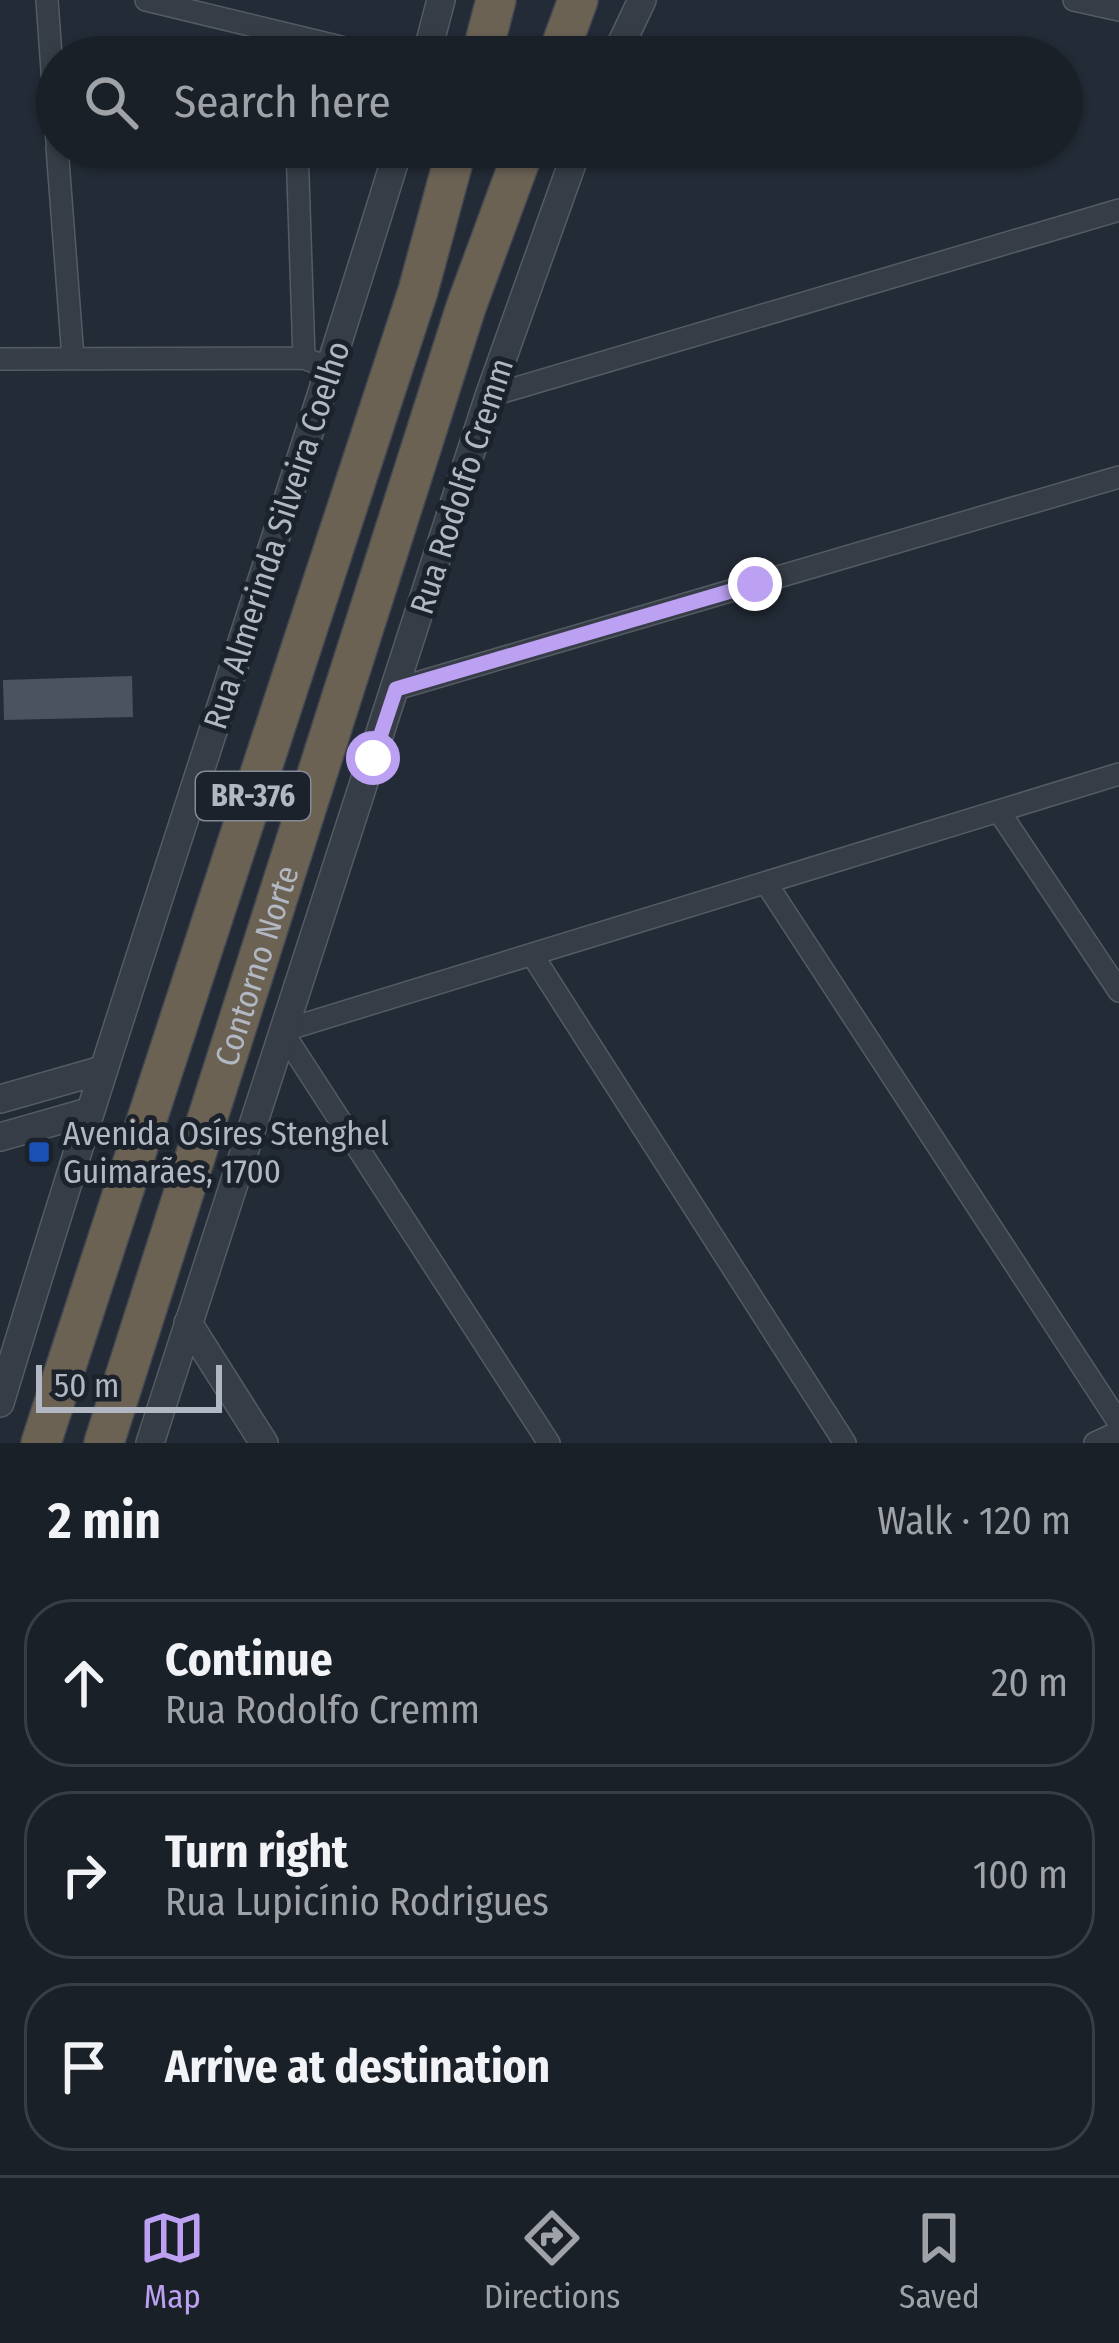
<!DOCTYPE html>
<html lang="en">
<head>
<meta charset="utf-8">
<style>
	body { margin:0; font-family:"Fira Sans Condensed",sans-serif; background:#272d34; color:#f1f3f6 }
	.scale { position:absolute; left:36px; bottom:30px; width:186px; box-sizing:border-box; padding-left:12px; border:6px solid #b1b8c3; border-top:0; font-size:33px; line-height:42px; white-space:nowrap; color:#b1b8c3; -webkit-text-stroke:9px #1c222b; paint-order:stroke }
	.stop { position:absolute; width:36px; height:36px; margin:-27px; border:9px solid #bca0f2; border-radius:50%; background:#fff }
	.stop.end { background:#bca0f2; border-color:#fff; box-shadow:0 3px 12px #0008 }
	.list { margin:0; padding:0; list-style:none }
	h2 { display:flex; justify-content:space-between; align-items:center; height:156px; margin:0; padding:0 48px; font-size:51px }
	h2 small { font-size:39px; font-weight:400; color:#9fa3a8 }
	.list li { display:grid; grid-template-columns:78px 1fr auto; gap:36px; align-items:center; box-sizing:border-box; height:168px; margin:0 24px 24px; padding:0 24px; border:3px solid #383e45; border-radius:48px }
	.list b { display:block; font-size:45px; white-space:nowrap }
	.list p { margin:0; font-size:39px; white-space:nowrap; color:#9fa3a8 }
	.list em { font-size:39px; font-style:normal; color:#9fa3a8 }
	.icon { flex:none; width:66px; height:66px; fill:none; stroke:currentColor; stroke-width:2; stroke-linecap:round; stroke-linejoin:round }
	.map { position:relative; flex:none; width:1119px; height:1443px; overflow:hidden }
	.search { position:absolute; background:#1a2028; box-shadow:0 3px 9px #0004; left:36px; right:36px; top:36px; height:132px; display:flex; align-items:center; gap:30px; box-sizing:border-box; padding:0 42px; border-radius:66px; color:#9fa3a8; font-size:45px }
	.sheet { height:732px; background:#1a2028 }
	nav { display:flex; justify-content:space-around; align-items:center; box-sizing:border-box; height:168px; border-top:3px solid #383e45; background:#1a2028; font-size:33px; color:#9fa3a8 }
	nav a { display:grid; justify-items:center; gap:6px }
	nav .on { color:#bca0f2 }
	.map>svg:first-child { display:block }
</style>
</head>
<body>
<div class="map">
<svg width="1119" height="1443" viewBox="0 0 1119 1443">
	<rect width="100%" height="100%" fill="#232b36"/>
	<path fill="#4a535f" d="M132,676L133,717L4,720L3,680Z"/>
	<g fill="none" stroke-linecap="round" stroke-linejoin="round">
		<defs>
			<path id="minor" d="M47,0L57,141
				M146,0L382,57
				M1074,0L1119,10
				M57,147L73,358
				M297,147L304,358
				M0,359L304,358L331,369
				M489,396L1119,210
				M396,689L1119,477
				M1000,813L1119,991
				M766,883L1119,1423
				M533,956L845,1443
				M549,1443L282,1031L1119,774
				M1095,1443L1119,1432"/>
			<path id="tertiary" d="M426,57L441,0
				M615,57L642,0
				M0,1099L102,1070
				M0,1137L88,1112
				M188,1323L264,1443
				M0,1403C127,983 270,567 399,147
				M150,1443L489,396L578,147"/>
			<g id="motorway">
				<path d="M481,57L496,0"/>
				<path d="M557,57L578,0"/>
				<path d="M41,1443L418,291L457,147"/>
				<path id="s1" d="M104,1443L466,307L525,147"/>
			</g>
		</defs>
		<use href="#minor" stroke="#545b64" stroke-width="24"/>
		<use href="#tertiary" stroke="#545b64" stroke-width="30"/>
		<use href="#motorway" stroke="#414851" stroke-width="42"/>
		<use href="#minor" stroke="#363d46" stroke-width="21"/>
		<use href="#tertiary" stroke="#363d46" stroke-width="27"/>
		<use href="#motorway" stroke="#6b6254" stroke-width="39"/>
	</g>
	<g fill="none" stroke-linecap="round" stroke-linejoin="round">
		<path stroke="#bca0f2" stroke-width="15" d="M373,758L396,689L755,584"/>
	</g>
	<rect fill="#1a4fb4" stroke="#1c222b" stroke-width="4.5" x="27" y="1140" width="24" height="24" rx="6"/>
	<g text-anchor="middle" stroke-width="10" stroke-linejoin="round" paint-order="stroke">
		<rect fill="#1c222b" stroke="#848b95" stroke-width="3" x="196" y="772" width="114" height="48" rx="9"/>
		<g font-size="30" font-weight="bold" fill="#b1b8c3">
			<text x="253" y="806">BR-376</text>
		</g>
		<g font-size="33" fill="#b1b8c3" stroke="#1c222b">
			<text transform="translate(461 486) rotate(-72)" y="12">Rua Rodolfo Cremm</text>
			<text transform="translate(276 535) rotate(-72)" y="12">Rua Almerinda Silveira Coelho</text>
			<text dy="12" stroke="none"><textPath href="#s1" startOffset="501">Contorno Norte</textPath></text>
		</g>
		<g font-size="33" fill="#b1b8c3" stroke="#1c222b" text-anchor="start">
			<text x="63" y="1145">Avenida Osíres Stenghel<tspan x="63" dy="38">Guimarães, 1700</tspan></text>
		</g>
	</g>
</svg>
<div class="scale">50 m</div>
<div class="stop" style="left:373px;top:758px"></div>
<div class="stop end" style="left:755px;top:584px"></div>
<div class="search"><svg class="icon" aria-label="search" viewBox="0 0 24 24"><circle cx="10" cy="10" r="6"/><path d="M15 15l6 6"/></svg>Search here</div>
</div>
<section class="sheet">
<h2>2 min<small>Walk · 120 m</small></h2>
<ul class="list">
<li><svg class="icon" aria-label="ahead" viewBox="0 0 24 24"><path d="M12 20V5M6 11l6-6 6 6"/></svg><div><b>Continue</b><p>Rua Rodolfo Cremm</p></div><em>20 m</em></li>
<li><svg class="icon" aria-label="right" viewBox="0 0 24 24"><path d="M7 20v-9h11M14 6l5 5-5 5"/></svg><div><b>Turn right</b><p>Rua Lupicínio Rodrigues</p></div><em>100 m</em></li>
<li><svg class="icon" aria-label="arrive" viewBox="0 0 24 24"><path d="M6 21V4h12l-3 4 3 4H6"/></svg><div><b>Arrive at destination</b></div></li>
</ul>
</section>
<nav>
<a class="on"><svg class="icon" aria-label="map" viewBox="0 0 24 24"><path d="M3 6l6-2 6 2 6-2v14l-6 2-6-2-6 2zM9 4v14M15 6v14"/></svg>Map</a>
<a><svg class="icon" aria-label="directions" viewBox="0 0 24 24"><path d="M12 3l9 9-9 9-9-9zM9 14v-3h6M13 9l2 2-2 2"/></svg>Directions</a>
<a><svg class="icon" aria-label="saved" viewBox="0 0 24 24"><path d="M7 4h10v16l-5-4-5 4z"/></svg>Saved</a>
</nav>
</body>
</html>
